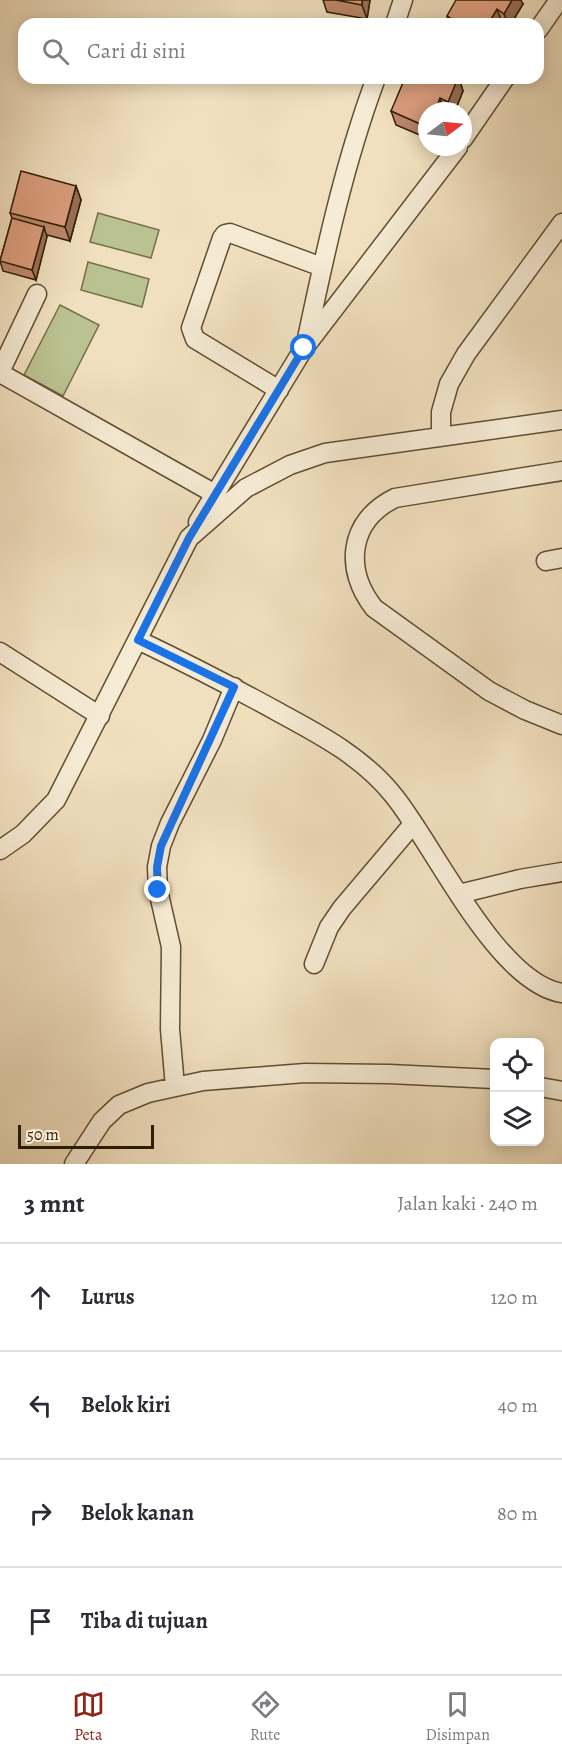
<!DOCTYPE html>
<html lang="id">
<head>
<meta charset="utf-8">
<style>
	body { margin:0; font-family:Alegreya,serif; background:#f2f2f3; color:#2b2b33 }
	.controls { position:absolute; right:18px; bottom:18px; display:grid; overflow:hidden; border-radius:12px; box-shadow:0 3px 15px #0003 }
	.controls button { width:54px; height:54px; display:grid; place-items:center; padding:0; border:0; border-bottom:2px solid #e1e1e2; background:#fff; color:#2b2b33; font:30px sans-serif }
	.compass { position:absolute; left:418px; top:102px; width:54px; height:54px; border-radius:50%; background:#fff; box-shadow:0 3px 15px #0003; rotate:74deg }
	.scale { position:absolute; left:18px; bottom:15px; width:136px; box-sizing:border-box; padding-left:6px; border:3px solid #2f1d02; border-top:0; font-size:16px; line-height:21px; white-space:nowrap; color:#2f1d02; -webkit-text-stroke:4px #f6ebd5; paint-order:stroke }
	.stop { position:absolute; width:18px; height:18px; margin:-14px; border:4px solid #1a73e8; border-radius:50%; background:#fff }
	.stop.end { background:#1a73e8; border-color:#fff; box-shadow:0 2px 6px #0008 }
	.list { margin:0; padding:0; list-style:none }
	h2 { display:flex; justify-content:space-between; align-items:center; height:78px; margin:0; padding:0 24px; font-size:26px }
	h2 small { font-size:20px; font-weight:400; color:#7c7c81 }
	.list li { display:grid; grid-template-columns:39px 1fr auto; gap:18px; align-items:center; box-sizing:border-box; height:108px; padding:0 24px; border-top:2px solid #e1e1e2 }
	.list b { display:block; font-size:22px; white-space:nowrap }
	.list em { font-size:20px; font-style:normal; color:#7c7c81 }
	.icon { flex:none; width:33px; height:33px; fill:none; stroke:currentColor; stroke-width:2; stroke-linecap:round; stroke-linejoin:round }
	.map { position:relative; flex:none; width:562px; height:1164px; overflow:hidden }
	.search { position:absolute; background:#fff; box-shadow:0 3px 15px #0003; left:18px; right:18px; top:18px; height:66px; display:flex; align-items:center; gap:15px; box-sizing:border-box; padding:0 21px; border-radius:18px; color:#7c7c81; font-size:22px }
	.sheet { height:510px; background:#fff }
	nav { display:flex; justify-content:space-around; align-items:center; box-sizing:border-box; height:84px; border-top:2px solid #e1e1e2; background:#fff; font-size:16px; color:#7c7c81 }
	nav a { display:grid; justify-items:center; gap:3px }
	nav .on { color:#8f2418 }
	.map>svg:first-child { display:block }
</style>
</head>
<body>
<div class="map">
<svg width="562" height="1164" viewBox="0 0 562 1164">
	<rect width="100%" height="100%" fill="#f1e0bf"/>
	<filter id="stains"><feTurbulence type="fractalNoise" baseFrequency=".00333" numOctaves="4"/><feColorMatrix values="0 0 0 0 .2 0 0 0 0 .09 0 0 0 0 .02 0 0 0 .5 -.17"/></filter>
	<radialGradient id="worn" r=".72"><stop offset=".6" stop-color="#630" stop-opacity="0"/><stop offset="1" stop-color="#630" stop-opacity=".3"/></radialGradient>
	<path fill="#bbc291" stroke="#75704a" stroke-width="1.5" d="M98,213L159,230L151,258L90,242Z
		M88,262L149,279L142,307L81,290Z
		M60,305L99,325L63,396L24,375Z"/>
	<g fill="none" stroke-linecap="round" stroke-linejoin="round">
		<defs>
			<path id="minor" d="M395,24L403,0
				M538,30L559,0
				M463,139L505,78
				M306,343C325,253 344,164 376,78
				M0,372L37,294
				M0,373L215,494
				M279,390L195,339L191,328L222,238L225,234L230,233L322,267
				M441,435V412L449,384L466,354L562,223
				M562,471L395,498C348,521 344,570 374,608L489,691L525,710L562,725
				M198,522L304,348L458,147
				M546,561L562,558
				M138,640C186,663 233,687 280,713C321,735 364,758 394,796C434,845 497,983 562,993
				M0,652L100,716
				M0,850L23,834L56,800L189,538L246,488L290,465L325,453L562,420
				M459,894L520,879L562,872
				M314,964L329,927L342,908L413,824
				M175,1087L170,1029L171,947L158,890L157,867L161,846L170,823L212,740L234,687
				M540,1087L562,1091
				M74,1164L102,1121L119,1105L148,1093L203,1081L305,1073L389,1074L494,1079"/>
		</defs>
		<use href="#minor" stroke="#604e31" stroke-width="21"/>
		<use href="#minor" stroke="#f6ebd5" stroke-width="18"/>
	</g>
	<path fill="#bd896d" stroke="#2f1d02" stroke-width="1.5" d="M323,0H370L367,19L327,12Z
		M523,4L511,24H449L447,16Z
		M459,79L463,91L455,111H427V138L396,125L391,111Z
		M76,186L81,200L70,241L47,235L36,280L3,271L0,261L12,218L10,213Z"/>
	<path fill="#9a6f59" stroke="#2f1d02" stroke-width="1.5" d="M362,0H370L367,19L362,5Z
		M512,0H521L523,4L511,24H508L504,14Z
		M497,9L502,23L488,24Z
		M452,78H459L463,91L455,111H451L448,102Z
		M440,98L444,111H435Z
		M76,186L81,200L70,241L65,227Z
		M44,227L47,237L36,280L32,270Z"/>
	<path fill="#dc9f7f" stroke="#2f1d02" stroke-width="1.5" d="M336,0H362V5Z
		M456,0H512L504,14L497,9L488,24H460L447,16Z
		M405,78H458L448,102L440,98L435,111H427V127L391,111Z
		M21,171L76,186L65,227L10,213Z
		M12,218L44,227L32,270L0,261Z"/>
	<g fill="none" stroke-linecap="round" stroke-linejoin="round">
		<path stroke="#1a73e8" stroke-width="8" d="M158,890L157,867L161,846L234,687L138,640L189,538L304,348"/>
	</g>
	<rect width="100%" height="100%" filter="url(#stains)"/>
	<rect width="100%" height="100%" fill="url(#worn)"/>
</svg>
<div class="controls">
<button><svg class="icon" aria-label="locate" viewBox="0 0 24 24"><circle cx="12" cy="12" r="6"/><path d="M12 2v4M12 18v4M2 12h4M18 12h4"/></svg></button>
<button><svg class="icon" aria-label="layers" viewBox="0 0 24 24"><path d="M12 4l9 5-9 5-9-5zM3 14l9 5 9-5"/></svg></button>
</div>
<svg class="compass" viewBox="-18 -18 36 36"><path d="M0-13l5 13h-10z" fill="#e53935"/><path d="M0 13l5-13h-10z" fill="#7c7c81"/></svg>
<div class="scale">50 m</div>
<div class="stop" style="left:304px;top:348px"></div>
<div class="stop end" style="left:158px;top:890px"></div>
<div class="search"><svg class="icon" aria-label="search" viewBox="0 0 24 24"><circle cx="10" cy="10" r="6"/><path d="M15 15l6 6"/></svg>Cari di sini</div>
</div>
<section class="sheet">
<h2>3 mnt<small>Jalan kaki · 240 m</small></h2>
<ul class="list">
<li><svg class="icon" aria-label="ahead" viewBox="0 0 24 24"><path d="M12 20V5M6 11l6-6 6 6"/></svg><div><b>Lurus</b></div><em>120 m</em></li>
<li><svg class="icon" aria-label="left" viewBox="0 0 24 24"><path d="M17 20v-9H6M10 6l-5 5 5 5"/></svg><div><b>Belok kiri</b></div><em>40 m</em></li>
<li><svg class="icon" aria-label="right" viewBox="0 0 24 24"><path d="M7 20v-9h11M14 6l5 5-5 5"/></svg><div><b>Belok kanan</b></div><em>80 m</em></li>
<li><svg class="icon" aria-label="arrive" viewBox="0 0 24 24"><path d="M6 21V4h12l-3 4 3 4H6"/></svg><div><b>Tiba di tujuan</b></div></li>
</ul>
</section>
<nav>
<a class="on"><svg class="icon" aria-label="map" viewBox="0 0 24 24"><path d="M3 6l6-2 6 2 6-2v14l-6 2-6-2-6 2zM9 4v14M15 6v14"/></svg>Peta</a>
<a><svg class="icon" aria-label="directions" viewBox="0 0 24 24"><path d="M12 3l9 9-9 9-9-9zM9 14v-3h6M13 9l2 2-2 2"/></svg>Rute</a>
<a><svg class="icon" aria-label="saved" viewBox="0 0 24 24"><path d="M7 4h10v16l-5-4-5 4z"/></svg>Disimpan</a>
</nav>
</body>
</html>
